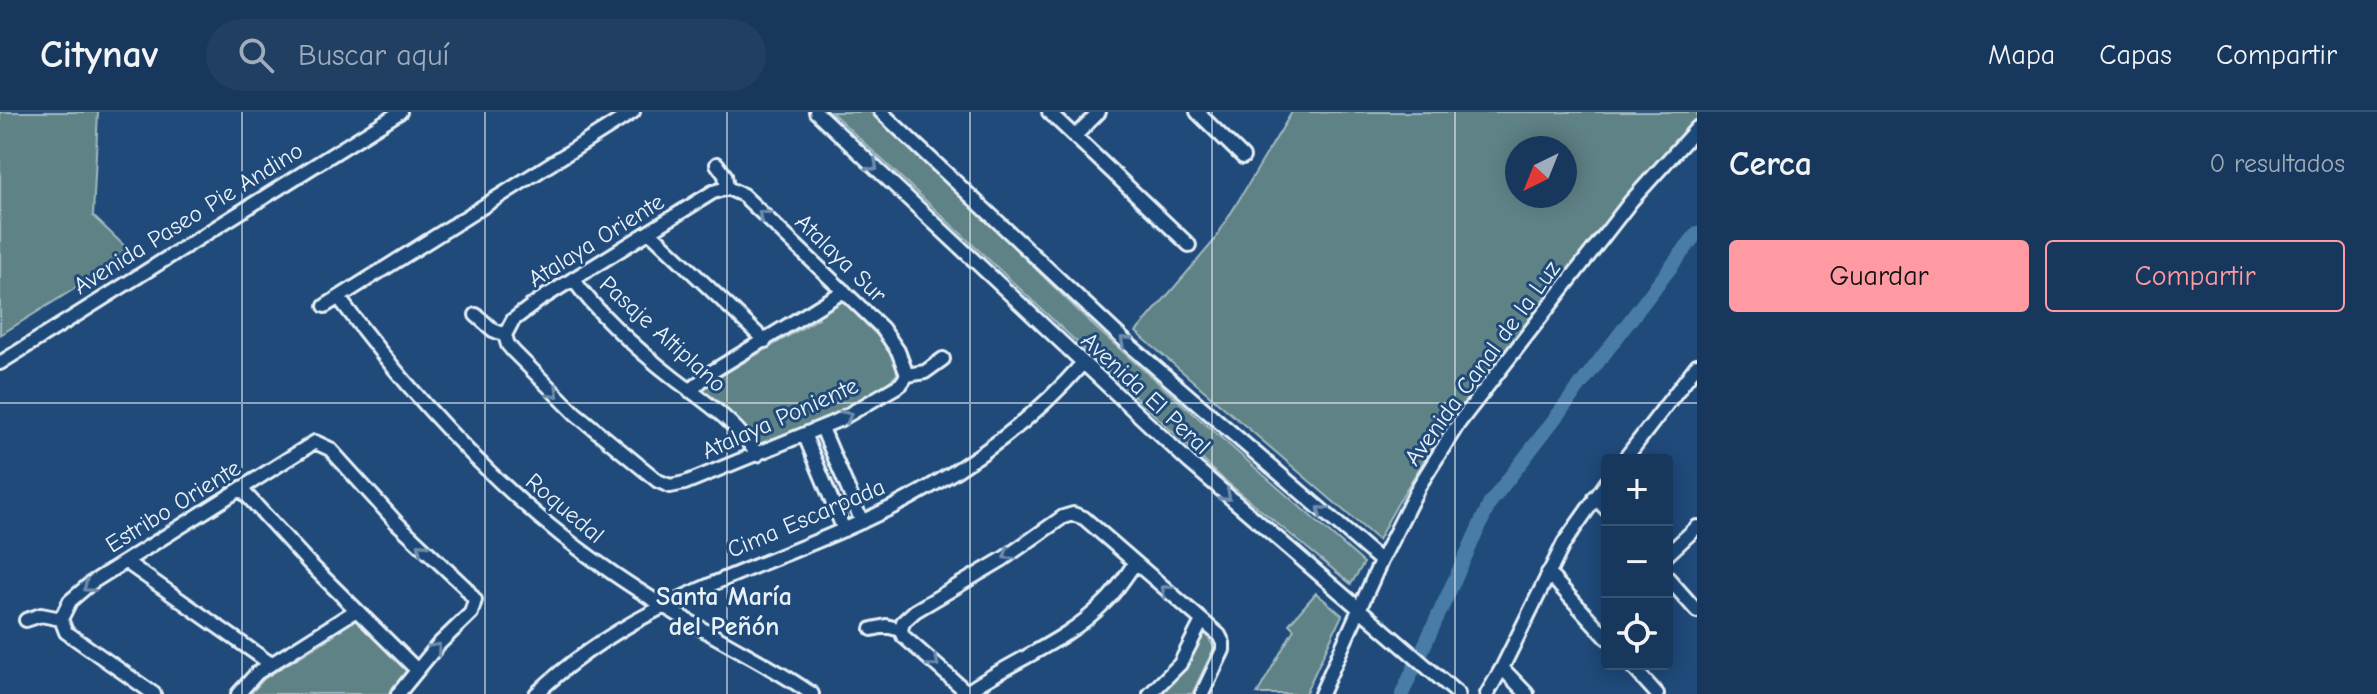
<!DOCTYPE html>
<html lang="es">
<head>
<meta charset="utf-8">
<style>
	body { margin:0; font-family:"Comic Neue",sans-serif; background:#203f62; color:#f1f3f6 }
	.controls { position:absolute; right:24px; bottom:24px; display:grid; overflow:hidden; border-radius:8px; box-shadow:0 4px 20px #0003 }
	.controls button { width:72px; height:72px; display:grid; place-items:center; padding:0; border:0; border-bottom:2px solid #365272; background:#17385c; color:#f1f3f6; font:40px sans-serif }
	.compass { position:absolute; left:1505px; top:24px; width:72px; height:72px; border-radius:50%; background:#17385c; box-shadow:0 4px 20px #0003; rotate:223deg }
	.list { margin:0; padding:0; list-style:none }
	h2 { display:flex; justify-content:space-between; align-items:center; height:104px; margin:0; padding:0 32px; font-size:34px }
	h2 small { font-size:26px; font-weight:400; color:#9eacbb }
	.actions { display:flex; gap:16px; padding:24px 32px }
	.actions a { flex:1; padding:18px 0; border:2px solid #ff9aa2; border-radius:8px; text-align:center; font-size:28px; color:#ff9aa2 }
	.actions .main { background:#ff9aa2; color:#111 }
	.icon { flex:none; width:44px; height:44px; fill:none; stroke:currentColor; stroke-width:2; stroke-linecap:round; stroke-linejoin:round }
	.map { position:relative; flex:none; width:1697px; height:582px; overflow:hidden }
	header { display:flex; align-items:center; gap:48px; box-sizing:border-box; height:112px; padding:0 40px; background:#17385c; border-bottom:2px solid #365272 }
	header strong { font-size:38px }
	nav { display:flex; gap:44px; margin-inline-start:auto; font-size:28px }
	.search { width:560px; height:72px; background:#203f62; display:flex; align-items:center; gap:20px; box-sizing:border-box; padding:0 28px; border-radius:44px; color:#9eacbb; font-size:30px }
	main { display:flex }
	aside { flex:1; background:#17385c }
	.map>svg:first-child { display:block }
</style>
</head>
<body>
<header>
<strong>Citynav</strong>
<div class="search"><svg class="icon" aria-label="search" viewBox="0 0 24 24"><circle cx="10" cy="10" r="6"/><path d="M15 15l6 6"/></svg>Buscar aquí</div>
<nav><a>Mapa</a><a>Capas</a><a>Compartir</a></nav>
</header>
<main>
<div class="map">
<svg width="1697" height="582" viewBox="0 0 1697 582">
	<rect width="100%" height="100%" fill="#1f4a7a"/>
	<filter id="ink" filterUnits="userSpaceOnUse"><feTurbulence type="fractalNoise" baseFrequency=".0125" numOctaves="2"/><feDisplacementMap in="SourceGraphic" scale="16" xChannelSelector="R" yChannelSelector="G"/><feConvolveMatrix kernelMatrix="1 2 1 2 8 2 1 2 1" color-interpolation-filters="sRGB"/></filter>
	<g filter="url(#ink)">
		<path fill="#5e8286" stroke="#a3babf" stroke-width="2" fill-rule="evenodd" d="M0,0H98L93,104L132,141L0,223Z
			M831,0H870L948,71L1097,217L1364,451L1351,472L1223,367Z
			M1292,0H1697V7C1642,62 1597,125 1549,185C1485,267 1425,334 1378,428L1136,220L1214,129ZM1517,36H1565V84H1517Z
			M842,188L877,223L891,242L899,260C889,276 781,333 761,331C758,331 753,328 750,326L698,281L702,272L716,263L719,265L819,206L817,202Z
			M1316,481L1342,503L1305,582H1257L1294,517L1289,512Z
			M359,508L408,557L388,582H250L265,566L335,523L333,519L349,510Z
			M1204,522H1207L1214,536L1192,582H1158L1189,548Z"/>
		<g fill="none" stroke-linecap="round" stroke-linejoin="round">
			<path stroke="#497ca6" stroke-width="14" d="M1402,582L1490,391L1697,121"/>
			<defs>
				<path id="street" d="M816,0L1189,350L1458,582
					M881,0L1125,229L1381,449
					M1049,0L1189,133
					M1197,0L1243,45
					M1075,24L1099,0
					M717,52L725,63L727,76
					M727,76L743,83L882,216L898,239L907,263
					M650,120L765,229
					M573,167C600,205 639,239 675,267C704,289 738,311 757,343
					M339,186C416,290 506,389 614,462C649,486 686,508 723,529C753,546 784,562 812,582
					M325,194L633,0
					M476,203L493,218L505,223
					M505,223L508,233L514,240L576,302L658,369L670,374L685,371L839,308L901,272L907,263
					M505,223L513,208L538,189L713,80L727,76
					M0,251L400,0
					M907,263L925,260L943,247
					M690,279L710,261L844,179
					M822,316L862,410
					M805,324L844,418
					M1624,348L1697,253
					M241,377L308,450L417,558
					M1595,385L1607,398
					M1667,443L1697,415
					M126,450L271,552
					M1548,461L1607,526
					M1667,465L1697,499
					M26,508L41,503L61,507
					M872,517L886,514L901,518
					M901,518L903,510L915,499L1003,447L1063,405L1073,402L1084,406L1219,523L1223,531V538L1202,582
					M901,518L903,524L969,582
					M1630,552L1657,582
					M1502,556L1527,582
					M967,580C1011,549 1066,530 1104,491C1116,480 1125,465 1135,451
					M154,582L66,520L61,507L70,489L91,471L315,330L330,337L396,410L465,475L475,488L471,501L438,533L398,582
					M238,582L257,561L355,499
					M536,582C632,490 745,463 861,410C942,374 1024,319 1082,252
					M1150,582L1180,552L1202,509
					M1321,582L1381,449L1419,374L1458,312L1631,89L1697,16
					M1487,582L1502,556L1564,431L1607,370"/>
			</defs>
			<use href="#street" stroke="#e8f1f8" stroke-width="18"/>
			<use href="#street" stroke="#1f4a7a" stroke-width="12"/>
		</g>
		<defs><path id="oneway-chevron" d="M-2-3.5L2.5 0L-2 3.5" fill="none" stroke-width="1.6" stroke-linecap="round" stroke-linejoin="round" transform="scale(2)"/></defs>
		<g stroke="#6f8dac">
			<use href="#oneway-chevron" transform="translate(873 54) rotate(43)"/>
			<use href="#oneway-chevron" transform="translate(763 103) rotate(-137)"/>
			<use href="#oneway-chevron" transform="translate(1125 229) rotate(-138)"/>
			<use href="#oneway-chevron" transform="translate(554 281) rotate(44)"/>
			<use href="#oneway-chevron" transform="translate(847 304) rotate(-28)"/>
			<use href="#oneway-chevron" transform="translate(1226 384) rotate(41)"/>
			<use href="#oneway-chevron" transform="translate(1322 399) rotate(-139)"/>
			<use href="#oneway-chevron" transform="translate(422 436) rotate(-137)"/>
			<use href="#oneway-chevron" transform="translate(1008 443) rotate(147)"/>
			<use href="#oneway-chevron" transform="translate(88 475) rotate(144)"/>
			<use href="#oneway-chevron" transform="translate(1166 478) rotate(-140)"/>
			<use href="#oneway-chevron" transform="translate(436 536) rotate(-48)"/>
			<use href="#oneway-chevron" transform="translate(934 550) rotate(40)"/>
		</g>
	</g>
	<path fill="none" stroke="#e8f1f8" stroke-width="2" stroke-opacity="0.55" d="M242,0V582M485,0V582M727,0V582M970,0V582M1212,0V582M1455,0V582M0,291H1697"/>
	<g text-anchor="middle" stroke-width="6" stroke-linejoin="round" paint-order="stroke">
		<g font-size="24" fill="#e8f1f8" stroke="#1f4a7a">
			<text transform="translate(188 106) rotate(-32)" y="8">Avenida Paseo Pie Andino</text>
			<text transform="translate(596 128) rotate(-32)" y="8">Atalaya Oriente</text>
			<text transform="translate(841 146) rotate(44)" y="8">Atalaya Sur</text>
			<text transform="translate(663 222) rotate(42)" y="8">Pasaje Altiplano</text>
			<text transform="translate(1482 251) rotate(-54)" y="8">Avenida Canal de la Luz</text>
			<text transform="translate(1146 281) rotate(43)" y="8">Avenida El Peral</text>
			<text transform="translate(780 306) rotate(-24)" y="8">Atalaya Poniente</text>
			<text transform="translate(173 394) rotate(-32)" y="8">Estribo Oriente</text>
			<text transform="translate(565 396) rotate(40)" y="8">Roquedal</text>
			<text transform="translate(806 406) rotate(-23)" y="8">Cima Escarpada</text>
		</g>
		<g font-size="26" font-weight="bold" fill="#e8f1f8" stroke="#1f4a7a">
			<text x="724" y="493">Santa María<tspan x="724" dy="30">del Peñón</tspan></text>
		</g>
	</g>
</svg>
<div class="controls">
<button>+</button>
<button>−</button>
<button><svg class="icon" aria-label="locate" viewBox="0 0 24 24"><circle cx="12" cy="12" r="6"/><path d="M12 2v4M12 18v4M2 12h4M18 12h4"/></svg></button>
</div>
<svg class="compass" viewBox="-18 -18 36 36"><path d="M0-13l5 13h-10z" fill="#e53935"/><path d="M0 13l5-13h-10z" fill="#9eacbb"/></svg>
</div>
<aside>
<h2>Cerca<small>0 resultados</small></h2>
<ul class="list">
</ul>
<div class="actions"><a class="main">Guardar</a><a>Compartir</a></div>
</aside>
</main>
</body>
</html>
